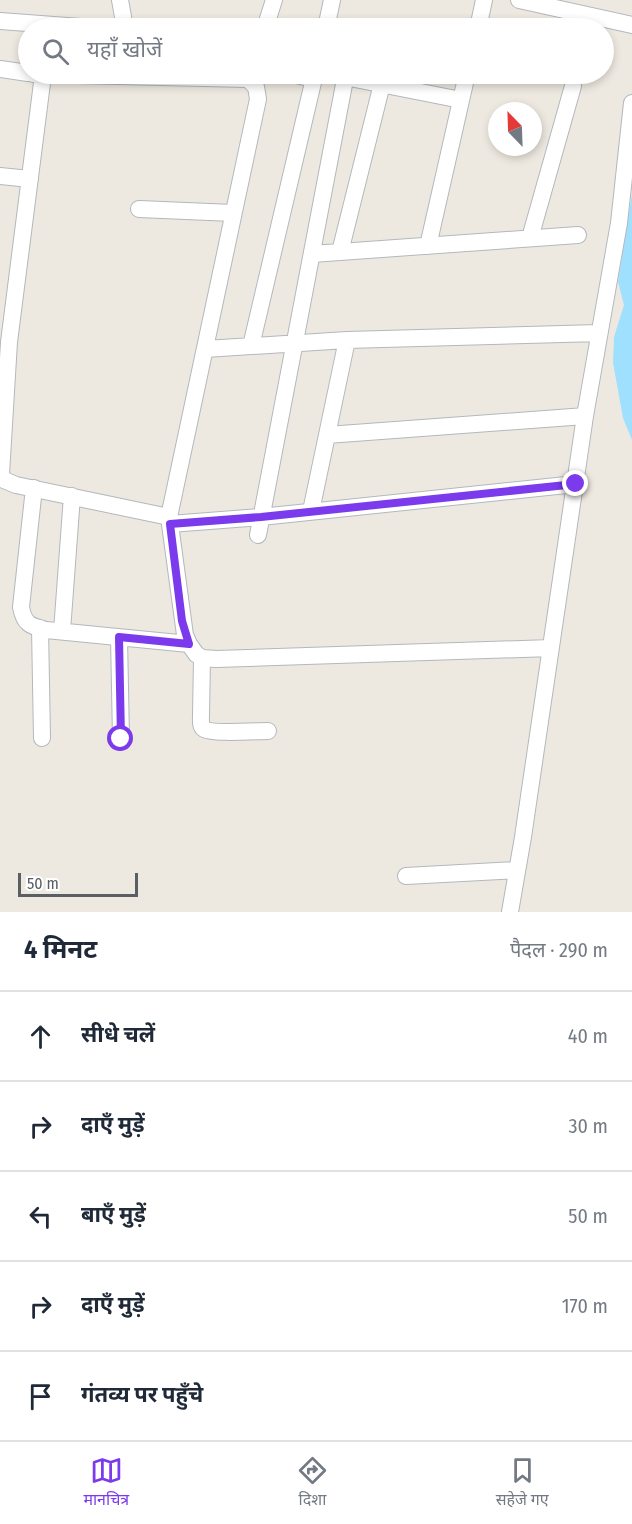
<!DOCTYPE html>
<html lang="hi">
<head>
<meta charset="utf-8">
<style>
	body { margin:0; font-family:"Fira Sans Condensed","Noto Sans Devanagari",sans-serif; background:#f6f6f7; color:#1f2937 }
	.compass { position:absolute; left:488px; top:102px; width:54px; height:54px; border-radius:50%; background:#fff; box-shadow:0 3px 9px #0003; rotate:337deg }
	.scale { position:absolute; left:18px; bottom:15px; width:120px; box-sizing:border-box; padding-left:6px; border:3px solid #595f63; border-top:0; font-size:16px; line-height:21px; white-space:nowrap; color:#595f63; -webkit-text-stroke:4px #fff; paint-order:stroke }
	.stop { position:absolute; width:18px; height:18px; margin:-14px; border:4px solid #7c3aed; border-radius:50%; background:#fff }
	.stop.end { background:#7c3aed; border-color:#fff; box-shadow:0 2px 6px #0008 }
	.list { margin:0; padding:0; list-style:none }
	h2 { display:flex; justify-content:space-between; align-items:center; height:78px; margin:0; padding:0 24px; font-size:26px }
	h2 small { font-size:20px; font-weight:400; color:#747a83 }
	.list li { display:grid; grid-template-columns:39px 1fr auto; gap:18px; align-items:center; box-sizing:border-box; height:90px; padding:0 24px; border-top:2px solid #e0e1e3 }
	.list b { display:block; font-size:22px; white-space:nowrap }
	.list em { font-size:20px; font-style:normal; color:#747a83 }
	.icon { flex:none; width:33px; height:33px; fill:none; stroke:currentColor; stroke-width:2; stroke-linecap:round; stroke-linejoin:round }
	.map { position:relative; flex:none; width:632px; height:912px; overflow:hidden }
	.search { position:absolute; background:#fff; box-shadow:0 3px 9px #0003; left:18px; right:18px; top:18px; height:66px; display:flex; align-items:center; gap:15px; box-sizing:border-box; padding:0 21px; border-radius:33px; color:#747a83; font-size:22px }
	.sheet { height:528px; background:#fff }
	nav { display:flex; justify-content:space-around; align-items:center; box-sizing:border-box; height:84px; border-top:2px solid #e0e1e3; background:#fff; font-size:16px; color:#747a83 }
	nav a { display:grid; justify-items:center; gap:3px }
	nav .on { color:#7c3aed }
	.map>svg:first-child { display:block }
</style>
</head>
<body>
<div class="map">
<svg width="632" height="912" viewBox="0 0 632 912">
	<rect width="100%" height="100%" fill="#eee9e0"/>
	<path fill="#9fe0ff" d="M632,194V440L623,418L613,363L614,337L624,305L618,282Z"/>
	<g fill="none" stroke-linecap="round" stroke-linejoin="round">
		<defs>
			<path id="minor" d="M120,0L125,28
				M519,0L632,25
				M0,21L94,28
				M265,28L274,0
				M326,28L332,0
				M478,28L484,0
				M0,69L28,73
				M33,74L248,79L250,74
				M291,74L314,79
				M43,75L9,342L1,474L4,480L16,485L169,517
				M345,77L461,100
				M248,79L256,87L258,99L169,517L185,635L189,644L196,654L202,658L216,659L551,648
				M0,176L30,179
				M139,209L233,213
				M530,238L573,86
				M428,246L467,74
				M340,252L382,84
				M312,254L578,235
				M251,346L315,74
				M205,349L347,340L599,333
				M327,435L585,416
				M34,488L21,607C24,624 30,626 46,630L189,644
				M311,511L347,340
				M170,524L261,517L576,484
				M258,535L346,74
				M40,628L42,738
				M62,631L72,496
				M119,637L121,739
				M202,658L201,715C201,720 200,726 204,729C211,734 257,731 268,731
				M406,876L517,870
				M510,912L523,837L585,416L619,223L632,103"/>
		</defs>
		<use href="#minor" stroke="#b3b8bd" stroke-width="18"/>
		<use href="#minor" stroke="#fff" stroke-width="16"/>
	</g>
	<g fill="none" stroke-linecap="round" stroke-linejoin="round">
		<path stroke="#7c3aed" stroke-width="8" d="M121,739L119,637L189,644L182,621L170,524L261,517L576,484"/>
	</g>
</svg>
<svg class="compass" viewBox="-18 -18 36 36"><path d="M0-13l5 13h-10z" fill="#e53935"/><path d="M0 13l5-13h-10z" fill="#747a83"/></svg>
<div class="scale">50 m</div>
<div class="stop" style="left:121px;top:739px"></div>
<div class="stop end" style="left:576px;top:484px"></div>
<div class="search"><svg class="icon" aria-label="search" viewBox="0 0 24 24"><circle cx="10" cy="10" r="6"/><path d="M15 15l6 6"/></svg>यहाँ खोजें</div>
</div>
<section class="sheet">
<h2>4 मिनट<small>पैदल · 290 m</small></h2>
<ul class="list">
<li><svg class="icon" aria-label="ahead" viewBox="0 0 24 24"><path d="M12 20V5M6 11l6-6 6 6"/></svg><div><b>सीधे चलें</b></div><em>40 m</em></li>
<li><svg class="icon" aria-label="right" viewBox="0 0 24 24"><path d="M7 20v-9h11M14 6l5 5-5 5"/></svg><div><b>दाएँ मुड़ें</b></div><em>30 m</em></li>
<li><svg class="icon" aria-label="left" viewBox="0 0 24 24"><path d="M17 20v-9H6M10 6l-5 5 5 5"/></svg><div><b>बाएँ मुड़ें</b></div><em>50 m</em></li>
<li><svg class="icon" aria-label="right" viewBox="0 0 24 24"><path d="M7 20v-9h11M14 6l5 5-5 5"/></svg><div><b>दाएँ मुड़ें</b></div><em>170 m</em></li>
<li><svg class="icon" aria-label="arrive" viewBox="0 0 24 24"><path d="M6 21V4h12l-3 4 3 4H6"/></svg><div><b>गंतव्य पर पहुँचे</b></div></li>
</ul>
</section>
<nav>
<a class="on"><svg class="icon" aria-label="map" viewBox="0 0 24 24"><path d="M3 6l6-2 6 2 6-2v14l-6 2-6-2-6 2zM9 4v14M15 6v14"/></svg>मानचित्र</a>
<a><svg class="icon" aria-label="directions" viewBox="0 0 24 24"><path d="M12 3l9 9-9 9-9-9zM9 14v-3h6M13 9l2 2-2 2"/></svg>दिशा</a>
<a><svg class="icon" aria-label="saved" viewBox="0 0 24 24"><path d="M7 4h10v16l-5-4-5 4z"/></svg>सहेजे गए</a>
</nav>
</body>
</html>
